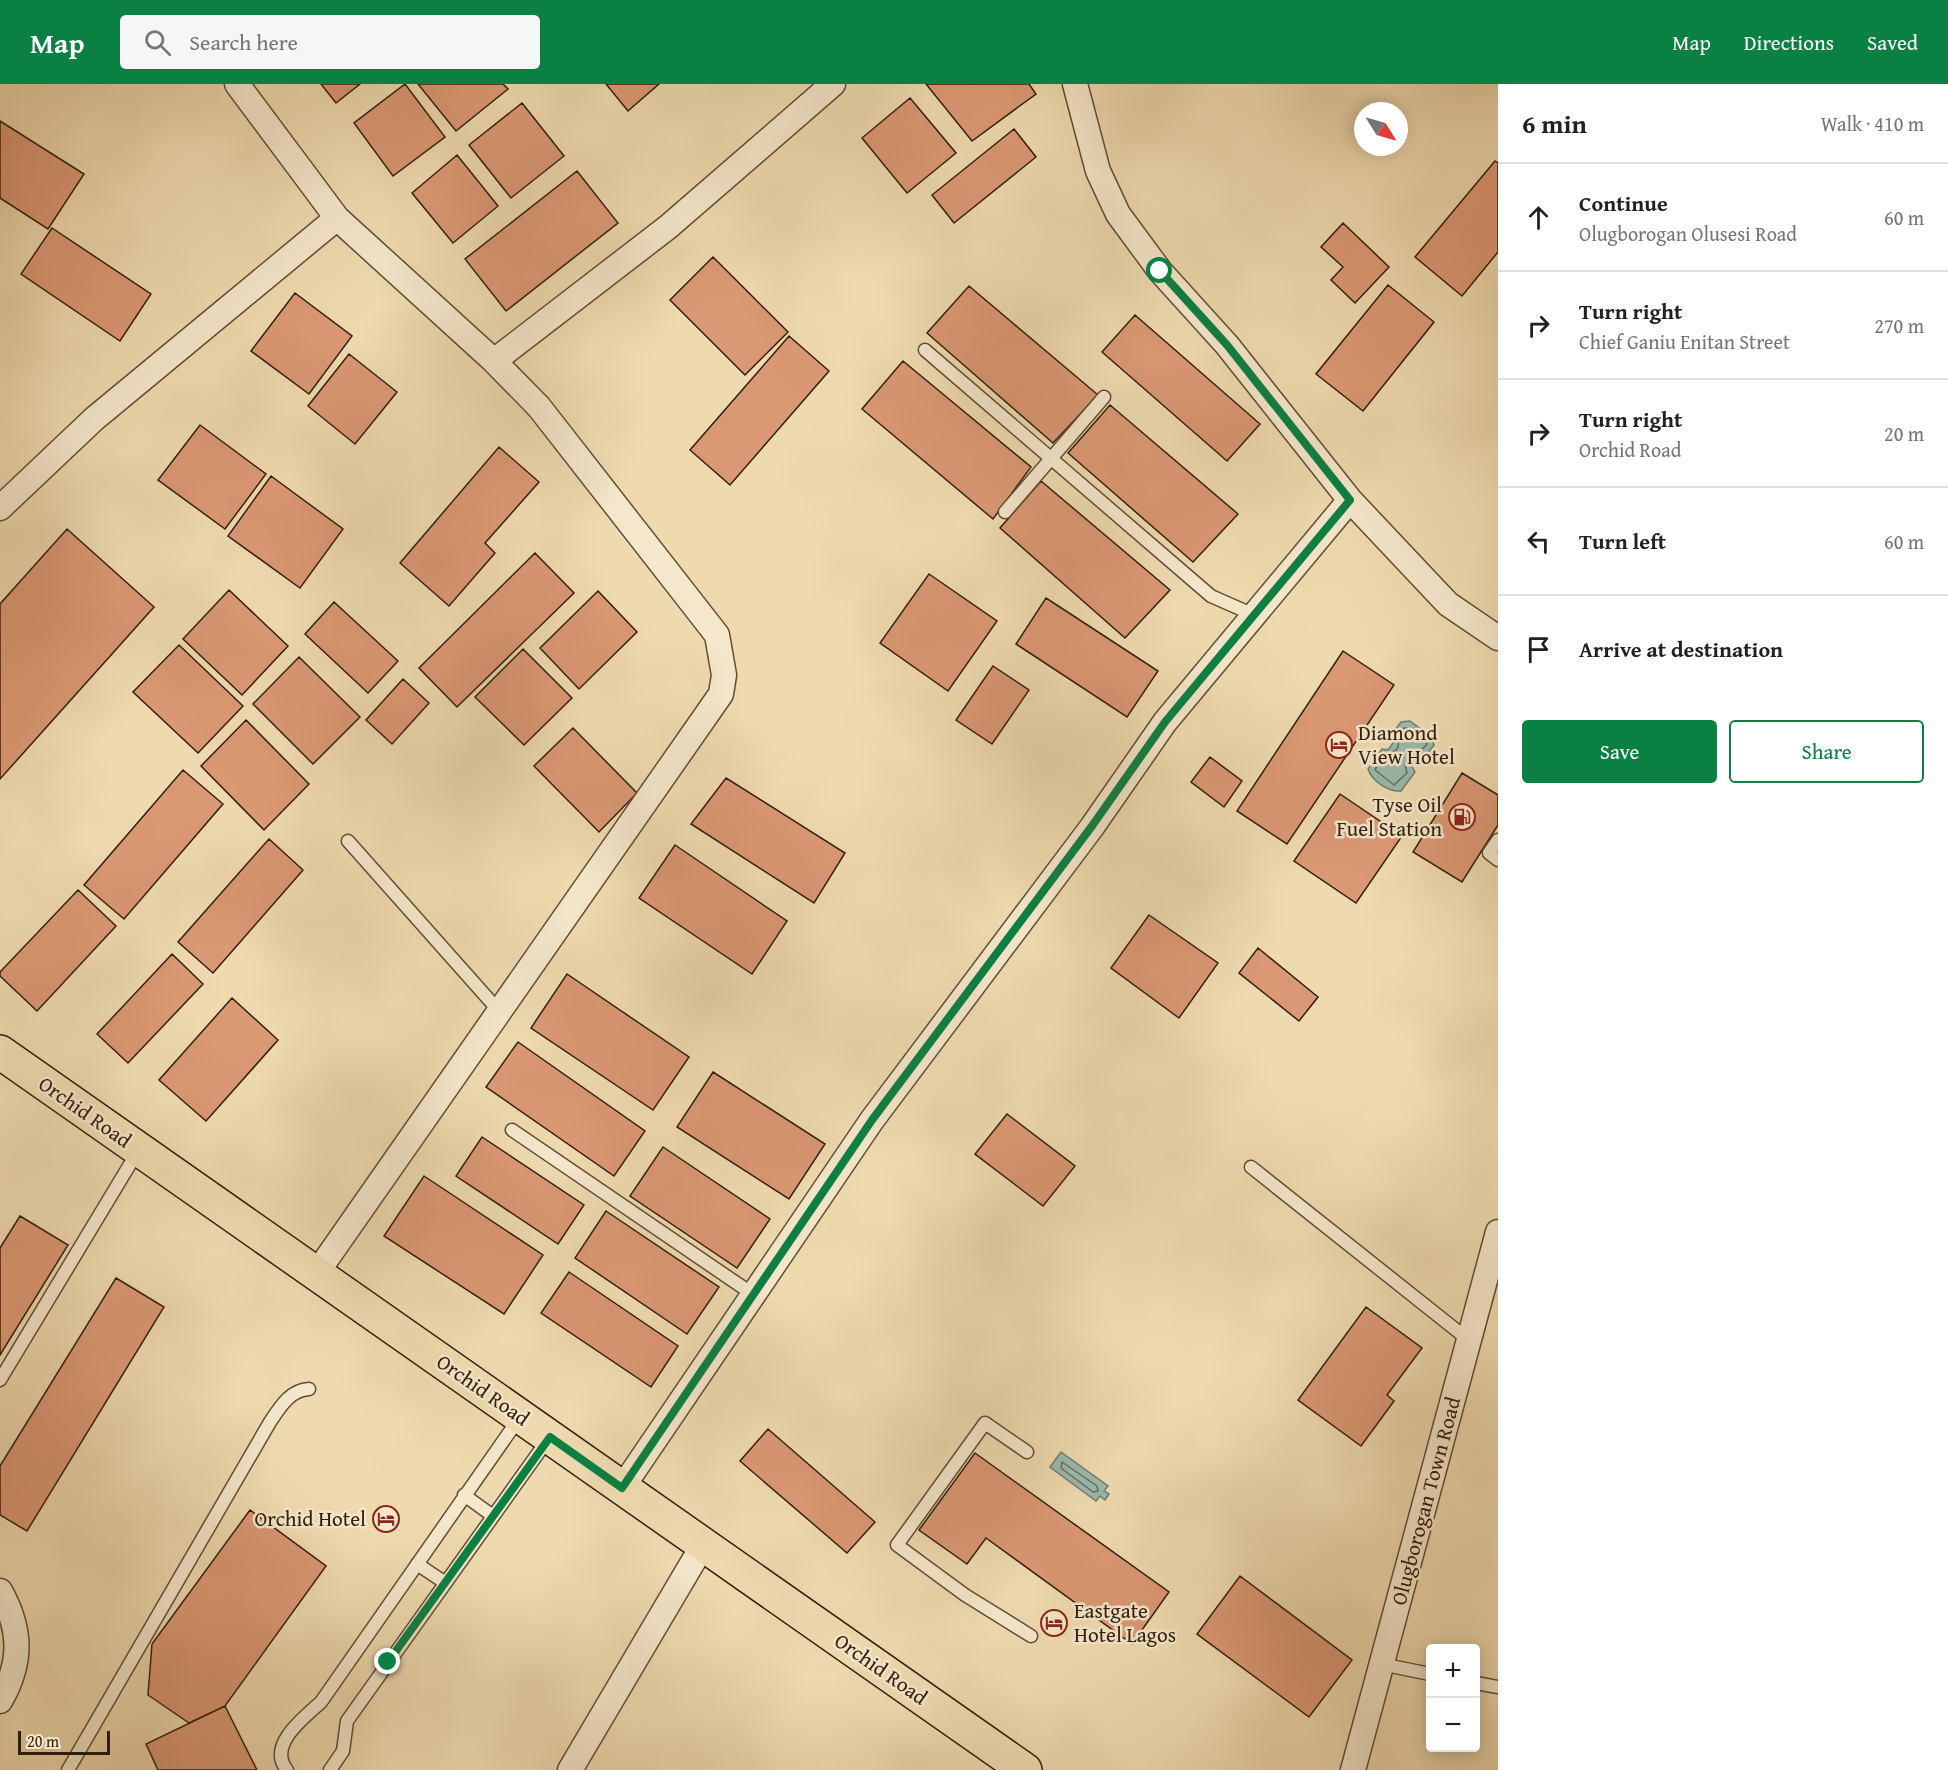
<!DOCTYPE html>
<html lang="en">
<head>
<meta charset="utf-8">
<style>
	body { margin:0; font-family:"Gentium Book Plus",serif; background:#f6f6f6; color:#202124 }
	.controls { position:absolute; right:18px; bottom:18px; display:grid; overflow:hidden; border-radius:6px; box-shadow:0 3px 15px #0003 }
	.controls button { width:54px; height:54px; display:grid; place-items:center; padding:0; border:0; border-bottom:2px solid #e0e0e0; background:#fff; color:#202124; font:30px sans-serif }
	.compass { position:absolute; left:1354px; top:18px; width:54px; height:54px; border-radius:50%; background:#fff; box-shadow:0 3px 15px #0003; rotate:127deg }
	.scale { position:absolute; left:18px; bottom:15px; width:92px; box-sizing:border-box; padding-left:6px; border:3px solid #311e0c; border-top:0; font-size:16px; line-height:21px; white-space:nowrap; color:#311e0c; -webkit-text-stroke:4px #f5e7cb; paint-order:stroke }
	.stop { position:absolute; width:18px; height:18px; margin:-14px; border:4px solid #0b8043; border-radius:50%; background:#fff }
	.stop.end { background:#0b8043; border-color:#fff; box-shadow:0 2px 6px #0008 }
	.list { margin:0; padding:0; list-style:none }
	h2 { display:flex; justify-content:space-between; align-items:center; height:78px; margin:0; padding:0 24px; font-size:26px }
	h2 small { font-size:20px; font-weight:400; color:#757577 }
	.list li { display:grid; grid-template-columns:39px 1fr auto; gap:18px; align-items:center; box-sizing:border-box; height:108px; padding:0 24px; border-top:2px solid #e0e0e0 }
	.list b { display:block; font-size:22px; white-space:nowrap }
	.list p { margin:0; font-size:20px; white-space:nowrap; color:#757577 }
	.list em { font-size:20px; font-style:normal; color:#757577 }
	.actions { display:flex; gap:12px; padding:18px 24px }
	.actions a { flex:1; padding:14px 0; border:2px solid #0b8043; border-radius:6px; text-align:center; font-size:21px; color:#0b8043 }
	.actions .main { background:#0b8043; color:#fff }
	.icon { flex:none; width:33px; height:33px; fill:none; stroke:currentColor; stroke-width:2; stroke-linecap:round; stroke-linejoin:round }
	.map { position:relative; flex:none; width:1498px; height:1686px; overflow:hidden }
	header { display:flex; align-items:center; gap:36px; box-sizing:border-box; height:84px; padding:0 30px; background:#0b8043; color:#fff }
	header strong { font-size:28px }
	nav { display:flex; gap:33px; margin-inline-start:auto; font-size:21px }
	.search { width:420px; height:54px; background:#f6f6f6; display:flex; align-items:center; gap:15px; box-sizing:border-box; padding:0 21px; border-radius:6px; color:#757577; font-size:22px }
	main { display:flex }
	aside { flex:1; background:#fff }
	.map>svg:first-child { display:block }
</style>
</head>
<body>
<header>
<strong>Map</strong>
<div class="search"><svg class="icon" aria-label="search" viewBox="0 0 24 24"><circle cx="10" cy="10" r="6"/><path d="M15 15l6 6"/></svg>Search here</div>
<nav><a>Map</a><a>Directions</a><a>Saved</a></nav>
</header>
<main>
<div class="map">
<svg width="1498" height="1686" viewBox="0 0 1498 1686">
	<rect width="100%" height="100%" fill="#efdaaf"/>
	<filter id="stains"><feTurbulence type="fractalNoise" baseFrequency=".00333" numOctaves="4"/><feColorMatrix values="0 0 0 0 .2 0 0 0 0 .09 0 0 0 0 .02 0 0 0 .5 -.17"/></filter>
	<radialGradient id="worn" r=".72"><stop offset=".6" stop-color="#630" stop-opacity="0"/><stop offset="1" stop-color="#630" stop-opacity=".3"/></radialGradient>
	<path fill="#9abaae" stroke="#707c6d" stroke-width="1.5" d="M1410,637L1430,652L1434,661L1422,677L1416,675L1411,681L1415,688L1401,707C1388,708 1372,697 1368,685L1382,665L1388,666L1393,659L1390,653L1401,638Z
		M1061,1368L1108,1402L1104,1407L1109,1410L1105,1416L1100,1412L1096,1417L1050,1383Z"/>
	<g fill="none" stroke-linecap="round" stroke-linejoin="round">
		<path stroke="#666c5d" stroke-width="1.5" d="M1404,644C1411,643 1424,653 1427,660C1420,670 1411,669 1405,680L1407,689L1394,701L1375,686C1377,682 1380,675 1383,673C1393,667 1401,669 1398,652Z
			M1062,1378L1097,1402L1098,1407L1093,1408L1061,1384Z"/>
	</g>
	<path fill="#db9874" stroke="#311e0c" stroke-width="1.5" d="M321,0H360L336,19Z
		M405,0L445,53L393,92L354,39Z
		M418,0H503L508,5L456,47Z
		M606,0H659L628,27Z
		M926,0H1029L1036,10L972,57Z
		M910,14L956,69L907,109L862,54Z
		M522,19L564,72L511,114L469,61Z
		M0,37L84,90L48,145L0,114Z
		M1014,45L1036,73L954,139L932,111Z
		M457,71L498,122L453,159L412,109Z
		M1495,77L1498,79V168L1462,212L1415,173Z
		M577,87L618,139L506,227L465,175Z
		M1343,139L1389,183L1355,219L1331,196L1343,183L1321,163Z
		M52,144L151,210L120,257L21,190Z
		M713,173L788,248L745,291L670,216Z
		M1388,201L1434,238L1363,327L1316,290Z
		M969,202L1098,311L1053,359L927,249Z
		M295,209L352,252L309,310L251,267Z
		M1135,231L1260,340L1227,377L1102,268Z
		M789,252L829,287L730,401L690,366Z
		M349,270L397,308L355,360L308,322Z
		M903,277L1031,383L993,435L862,325Z
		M1110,321L1238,430L1193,478L1068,369Z
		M200,341L266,390L225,445L158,396Z
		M499,363L539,398L485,459L495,469L449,522L400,479Z
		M271,392L343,445L300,504L228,452Z
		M1041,397L1170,506L1125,554L1000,444Z
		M67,445L154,523L0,695V520Z
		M535,469L574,509L457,623L419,584Z
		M929,490L997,537L948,607L880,559Z
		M229,506L288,562L242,611L183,555Z
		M598,507L637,548L579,605L540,564Z
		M1046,514L1158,587L1127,633L1016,560Z
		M334,518L398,577L368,609L305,550Z
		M179,561L243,622L198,669L133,608Z
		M523,565L572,614L524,661L475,613Z
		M1343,567L1394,601L1287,760L1237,727Z
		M299,573L360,633L313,680L253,620Z
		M993,582L1029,606L992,660L956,636Z
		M403,595L429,619L392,660L366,636Z
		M246,636L309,700L264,746L201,682Z
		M573,644L637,709L599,748L534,682Z
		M1210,673L1242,697L1224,723L1191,698Z
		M183,686L223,720L124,835L84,801Z
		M1462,689L1498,711V741L1462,798L1413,768Z
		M726,694L845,769L814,819L691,740Z
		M1340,710L1402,752L1356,819L1294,777Z
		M269,755L303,786L213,889L178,858Z
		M675,761L787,837L752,890L639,814Z
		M78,806L116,842L37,927L0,892V888Z
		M1149,831L1218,879L1179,934L1111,884Z
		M1258,864L1318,913L1299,937L1239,889Z
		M172,870L203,900L128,979L97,950Z
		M567,890L689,973L653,1026L531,944Z
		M232,914L278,956L206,1037L159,996Z
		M518,958L645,1047L614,1092L486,1003Z
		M713,988L825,1060L789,1115L677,1043Z
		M1007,1030L1075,1082L1043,1122L975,1070Z
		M482,1053L584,1121L558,1160L456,1092Z
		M663,1063L770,1135L737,1184L630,1112Z
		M424,1092L543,1171L504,1230L384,1152Z
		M606,1127L719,1203L687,1250L575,1174Z
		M20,1132L68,1161L0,1271V1164Z
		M569,1188L678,1262L651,1303L541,1229Z
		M116,1194L164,1223L27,1447L0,1431V1382Z
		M1366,1223L1422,1264L1387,1311L1394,1317L1361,1362L1298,1316Z
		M768,1345L875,1438L847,1469L740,1377Z
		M975,1369L1169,1508L1132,1560L986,1454L967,1480L919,1446Z
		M250,1426L326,1482L225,1622L189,1639L148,1611L152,1560Z
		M1240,1492L1352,1576L1309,1633L1197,1550Z
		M225,1622L257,1686H158L146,1660Z"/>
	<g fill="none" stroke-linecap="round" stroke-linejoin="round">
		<defs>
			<path id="lane" d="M925,266L1211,512L1254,531
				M1005,428L1104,313
				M1498,756L1489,769L1498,776
				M348,757L499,927
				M512,1046L754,1211
				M1251,1083L1470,1257
				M0,1296L138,1067
				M1027,1368L985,1339L897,1461L965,1511L1031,1552
				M464,1411L493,1432
				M417,1480L444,1498
				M1381,1580L1430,1590
				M1476,1599L1498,1603
				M68,1686L270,1338C280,1323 290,1306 309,1305
				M287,1686C266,1661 306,1632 321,1618L520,1333
				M330,1686L343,1667L347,1637L549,1354"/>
			<path id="street" d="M237,0L337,134L494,277L539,323L717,551L724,591L721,610L316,1190
				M1075,0L1098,87L1118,130L1160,187L1227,261L1350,416L1448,520L1498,554
				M494,277L668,143L833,0
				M0,424L94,335L337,134
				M622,1404L872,1036L1092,743L1165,638L1350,416
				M0,1507C22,1546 22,1579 0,1617
				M570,1686L703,1461
				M1353,1686L1498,1148"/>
			<path id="primary" d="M0,968L1025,1686"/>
		</defs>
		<use href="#lane" stroke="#604d35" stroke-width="15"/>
		<use href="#street" stroke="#604d35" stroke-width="27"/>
		<use href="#primary" stroke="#311e0c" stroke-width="36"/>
		<use href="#lane" stroke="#f5e7cb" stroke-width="12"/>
		<use href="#street" stroke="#f5e7cb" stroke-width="24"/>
		<use href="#primary" stroke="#efdaaf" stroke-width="33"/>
	</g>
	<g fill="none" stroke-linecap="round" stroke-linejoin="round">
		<path stroke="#0b8043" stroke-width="8" d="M388,1578L550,1353L622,1404L872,1036L1092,742L1165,638L1350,416L1227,261L1160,187"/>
	</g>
	<defs>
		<symbol id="hotel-ring" viewBox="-11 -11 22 22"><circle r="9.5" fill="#f5e7cb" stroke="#8f2418" stroke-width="1.5"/><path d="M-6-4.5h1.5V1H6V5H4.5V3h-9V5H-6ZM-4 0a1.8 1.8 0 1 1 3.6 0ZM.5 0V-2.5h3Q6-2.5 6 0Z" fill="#8f2418"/></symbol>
		<symbol id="fuel-ring" viewBox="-11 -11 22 22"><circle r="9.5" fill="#f5e7cb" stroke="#8f2418" stroke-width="1.5"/><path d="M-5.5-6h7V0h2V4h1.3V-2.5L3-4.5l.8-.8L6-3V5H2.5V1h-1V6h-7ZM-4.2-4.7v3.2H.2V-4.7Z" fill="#8f2418"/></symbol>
	</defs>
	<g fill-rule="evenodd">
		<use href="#hotel-ring" x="1324" y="646" width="30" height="30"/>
		<use href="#fuel-ring" x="1447" y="718" width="30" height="30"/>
		<use href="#hotel-ring" x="371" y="1420" width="30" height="30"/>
		<use href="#hotel-ring" x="1039" y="1524" width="30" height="30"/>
	</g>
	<g text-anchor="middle" stroke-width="5" stroke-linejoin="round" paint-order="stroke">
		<g font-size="21" fill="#311e0c" stroke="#f5e7cb" text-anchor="start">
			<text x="1358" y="656">Diamond<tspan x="1358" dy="24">View Hotel</tspan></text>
			<text x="1442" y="728" text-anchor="end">Tyse Oil<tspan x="1442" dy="24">Fuel Station</tspan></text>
			<text x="366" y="1442" text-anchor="end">Orchid Hotel</text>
			<text x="1074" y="1534">Eastgate<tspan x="1074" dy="24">Hotel Lagos</tspan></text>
		</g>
		<g font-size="21" fill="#311e0c" stroke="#f5e7cb">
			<text transform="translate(85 1028) rotate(35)" y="7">Orchid Road</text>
			<text transform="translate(483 1306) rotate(35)" y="7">Orchid Road</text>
			<text transform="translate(1426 1417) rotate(-75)" y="7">Olugborogan Town Road</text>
			<text transform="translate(881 1585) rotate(35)" y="7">Orchid Road</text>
		</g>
	</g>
	<rect width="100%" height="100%" filter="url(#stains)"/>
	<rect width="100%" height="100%" fill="url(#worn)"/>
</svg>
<div class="controls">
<button>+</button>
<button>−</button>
</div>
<svg class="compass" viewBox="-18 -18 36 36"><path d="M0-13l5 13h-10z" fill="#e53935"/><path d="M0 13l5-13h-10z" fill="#757577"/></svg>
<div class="scale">20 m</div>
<div class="stop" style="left:1160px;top:187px"></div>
<div class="stop end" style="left:388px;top:1578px"></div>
</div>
<aside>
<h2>6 min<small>Walk · 410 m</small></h2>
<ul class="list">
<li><svg class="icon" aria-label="ahead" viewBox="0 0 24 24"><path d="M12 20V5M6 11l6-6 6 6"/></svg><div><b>Continue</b><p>Olugborogan Olusesi Road</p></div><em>60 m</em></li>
<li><svg class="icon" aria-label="right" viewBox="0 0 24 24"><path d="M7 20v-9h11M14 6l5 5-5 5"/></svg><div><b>Turn right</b><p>Chief Ganiu Enitan Street</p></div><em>270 m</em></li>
<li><svg class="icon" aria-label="right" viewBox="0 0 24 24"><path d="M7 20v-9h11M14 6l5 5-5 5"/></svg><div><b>Turn right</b><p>Orchid Road</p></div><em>20 m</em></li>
<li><svg class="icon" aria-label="left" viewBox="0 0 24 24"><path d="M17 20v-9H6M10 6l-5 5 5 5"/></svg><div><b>Turn left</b></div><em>60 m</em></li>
<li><svg class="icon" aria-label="arrive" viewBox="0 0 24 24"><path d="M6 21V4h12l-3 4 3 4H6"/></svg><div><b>Arrive at destination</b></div></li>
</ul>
<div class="actions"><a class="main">Save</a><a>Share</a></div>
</aside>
</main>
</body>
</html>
